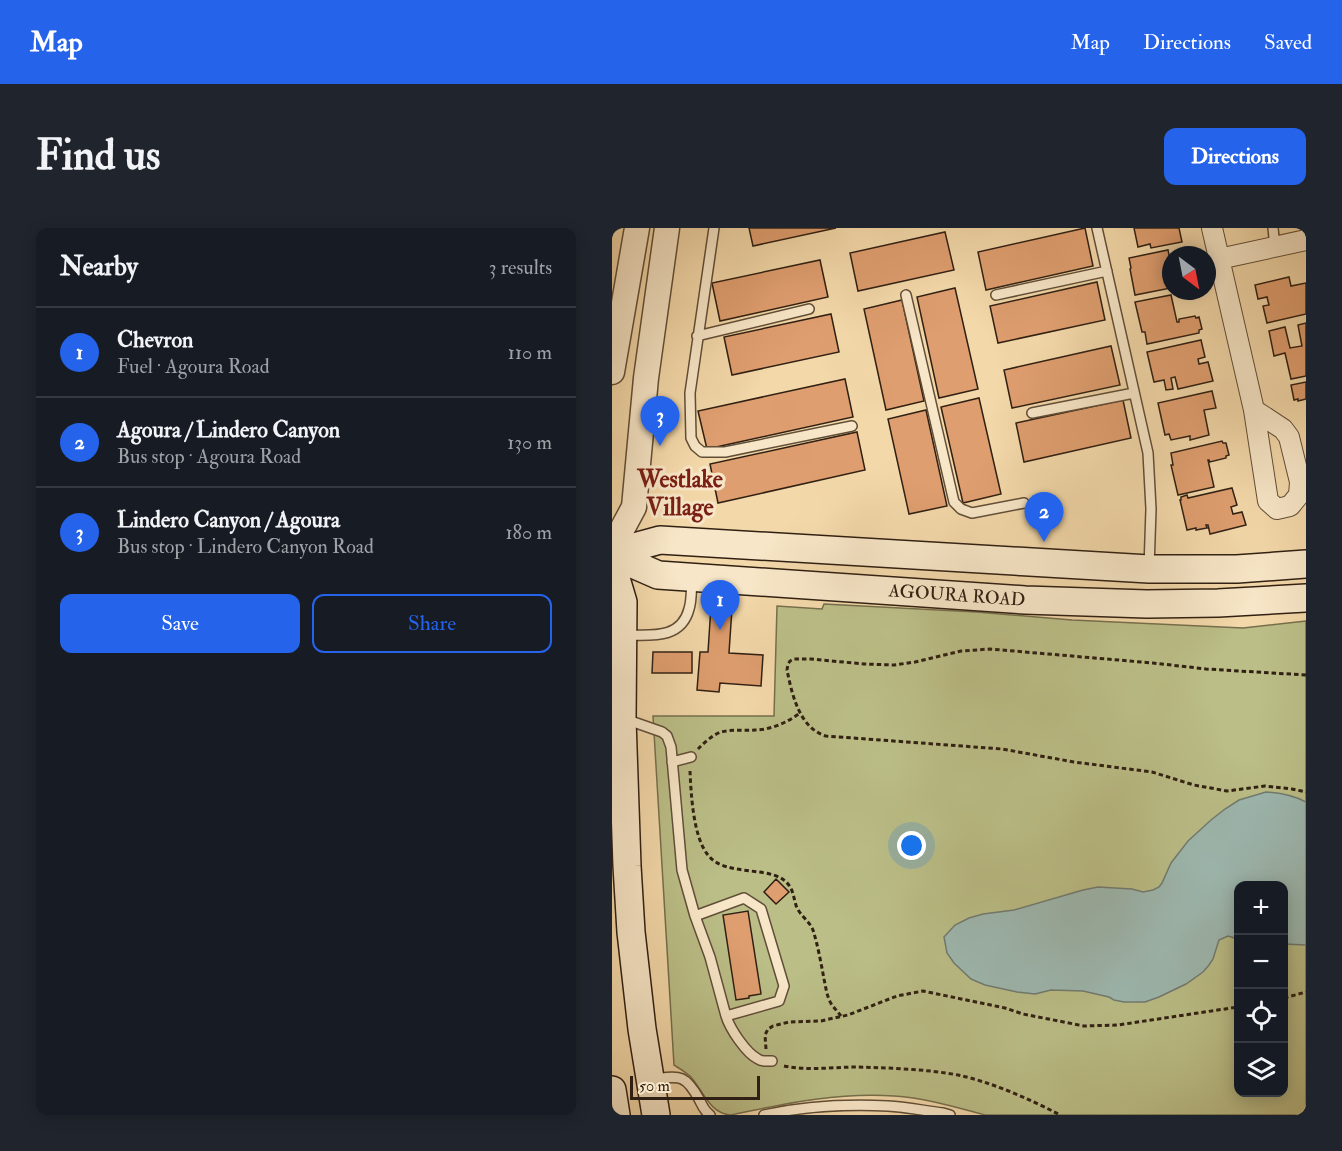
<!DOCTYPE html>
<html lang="en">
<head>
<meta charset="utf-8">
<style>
	body { margin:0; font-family:"IM FELL Double Pica",serif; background:#20242c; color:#f1f3f6 }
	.controls { position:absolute; right:18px; bottom:18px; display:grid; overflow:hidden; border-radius:12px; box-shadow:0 3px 15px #0003 }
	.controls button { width:54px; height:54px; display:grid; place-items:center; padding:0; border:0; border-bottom:2px solid #363941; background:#171b24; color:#f1f3f6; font:30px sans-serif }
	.compass { position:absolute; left:550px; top:18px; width:54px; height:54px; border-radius:50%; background:#171b24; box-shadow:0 3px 15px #0003; rotate:148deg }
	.scale { position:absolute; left:18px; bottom:15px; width:130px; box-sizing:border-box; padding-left:6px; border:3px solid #302013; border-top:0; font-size:16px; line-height:21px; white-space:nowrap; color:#302013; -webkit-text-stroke:4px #f7e6c7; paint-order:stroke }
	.you { position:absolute; left:300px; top:618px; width:21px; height:21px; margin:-15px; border:4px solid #fff; border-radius:50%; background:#1a73e8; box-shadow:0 0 0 9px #1a73e833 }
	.badge { display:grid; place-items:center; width:39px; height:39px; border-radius:50%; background:#2563eb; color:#fff; font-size:20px; font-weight:700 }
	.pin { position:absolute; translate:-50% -50px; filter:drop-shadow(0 2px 3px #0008) }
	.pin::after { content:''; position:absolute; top:32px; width:21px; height:18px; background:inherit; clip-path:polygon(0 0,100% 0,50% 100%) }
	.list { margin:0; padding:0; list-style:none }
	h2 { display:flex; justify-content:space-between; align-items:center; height:78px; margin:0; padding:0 24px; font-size:26px }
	h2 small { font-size:20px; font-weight:400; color:#9ea1a6 }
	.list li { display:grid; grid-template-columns:39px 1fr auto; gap:18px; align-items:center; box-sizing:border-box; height:90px; padding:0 24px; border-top:2px solid #363941 }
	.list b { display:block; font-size:22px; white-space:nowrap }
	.list p { margin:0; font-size:20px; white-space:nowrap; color:#9ea1a6 }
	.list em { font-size:20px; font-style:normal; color:#9ea1a6 }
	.actions { display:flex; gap:12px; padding:18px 24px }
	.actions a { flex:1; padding:14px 0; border:2px solid #2563eb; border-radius:12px; text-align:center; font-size:21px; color:#2563eb }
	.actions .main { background:#2563eb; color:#fff }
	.icon { flex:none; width:33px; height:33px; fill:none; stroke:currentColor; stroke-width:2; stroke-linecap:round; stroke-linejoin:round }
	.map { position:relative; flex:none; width:694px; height:887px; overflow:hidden; border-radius:12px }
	header { display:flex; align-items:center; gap:36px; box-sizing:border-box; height:84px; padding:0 30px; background:#2563eb; color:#fff }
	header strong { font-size:28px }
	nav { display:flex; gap:33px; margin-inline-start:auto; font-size:21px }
	.intro { display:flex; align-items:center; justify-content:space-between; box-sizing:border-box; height:144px; padding:0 36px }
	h1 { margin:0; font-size:42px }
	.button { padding:15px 27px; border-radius:12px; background:#2563eb; color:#fff; font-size:21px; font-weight:700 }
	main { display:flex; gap:36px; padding:0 36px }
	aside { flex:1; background:#171b24; border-radius:12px; box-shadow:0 3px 15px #0003 }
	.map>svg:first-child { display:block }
</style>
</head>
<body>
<header>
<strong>Map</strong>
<nav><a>Map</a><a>Directions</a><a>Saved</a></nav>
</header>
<div class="intro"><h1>Find us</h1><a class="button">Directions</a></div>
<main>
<aside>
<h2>Nearby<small>3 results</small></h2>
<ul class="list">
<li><span class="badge">1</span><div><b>Chevron</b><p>Fuel · Agoura Road</p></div><em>110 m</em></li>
<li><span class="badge">2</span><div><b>Agoura / Lindero Canyon</b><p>Bus stop · Agoura Road</p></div><em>130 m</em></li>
<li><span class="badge">3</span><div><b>Lindero Canyon / Agoura</b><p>Bus stop · Lindero Canyon Road</p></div><em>180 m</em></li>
</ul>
<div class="actions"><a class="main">Save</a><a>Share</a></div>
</aside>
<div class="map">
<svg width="694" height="887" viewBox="0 0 694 887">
	<rect width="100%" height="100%" fill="#f3d8a9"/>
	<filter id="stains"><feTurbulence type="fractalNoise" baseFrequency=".00333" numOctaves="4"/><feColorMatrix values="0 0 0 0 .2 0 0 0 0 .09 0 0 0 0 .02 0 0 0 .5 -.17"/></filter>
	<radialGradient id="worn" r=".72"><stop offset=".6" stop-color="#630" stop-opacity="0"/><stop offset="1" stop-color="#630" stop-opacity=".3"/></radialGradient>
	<path fill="#bbbe87" stroke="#766f4d" stroke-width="1.5" fill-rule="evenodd" d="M212,376L364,384L460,392L631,400L694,393V887H373C343,879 313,870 282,868C227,864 172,876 118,887C97,885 91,862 78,848C73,844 67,840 62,837L41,488H162L165,378L210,381ZM626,658H672V864H626Z"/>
	<path fill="#9db8b0" stroke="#717b71" stroke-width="1.5" d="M654,564C669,565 681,567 694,574V717L672,716V658H626V711L616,708L607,712L601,731L597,737L591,744L574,756L547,769L533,774H512L502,772L497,769L471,763L439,762L423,766L405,764L373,757L359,751L342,735L335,725L332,709L343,697L357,690L371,686L402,682L471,662L486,659L520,661L531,664L541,662L547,659L550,655L559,635L576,613L599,592L613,581L627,572Z"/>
	<path fill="#df9e6f" stroke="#302013" stroke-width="1.5" d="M137,0H224L141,18Z
		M473,0L481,38L374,62L366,24Z
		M522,0H567L570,14L539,20L538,16L526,19Z
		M333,4L342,42L246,63L238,25Z
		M556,22L558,32L559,31V60L523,67L518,41L519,40L517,30Z
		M208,32L216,69L108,93L100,55Z
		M677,49L679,58L694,55V86L655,95L651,78L657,77L655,69L646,71L643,57Z
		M485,54L493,92L386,115L378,78Z
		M343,60L366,161L327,170L305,69Z
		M559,67L565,94H567V91L583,88L584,90L587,89L590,101L587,102V105L535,116L533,104H530L523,74Z
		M290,72L312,173L274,182L252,81Z
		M219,86L227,124L120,147L112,109Z
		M694,95V148L679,151L673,125L662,128L657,103L673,99L678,120L690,118L686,97Z
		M589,112L593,129L586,131L587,136L596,134L601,153L566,161L563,149L559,150L561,161L554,162L552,152L542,154L535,124Z
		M499,118L508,157L400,180L392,142Z
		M233,151L241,189L95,221L86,183Z
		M694,154V171L686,173V171L682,172L679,157Z
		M600,163L604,180L592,182L597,207L578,212V208L559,212L557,206L553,207L546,175Z
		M367,170L389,266L351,275L329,179Z
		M511,172L519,210L412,234L404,195Z
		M314,182L335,278L297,286L276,191Z
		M245,204L253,242L106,275L98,236Z
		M610,213L611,215H614L617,227L614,228V230L598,234L597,232H596L602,259L566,267L559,237H561L559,225Z
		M620,260L625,277L619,279L621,286L630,284L634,297L598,306L596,297H594L595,300L584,302V300L575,302L568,272H569V269L575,267L576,270Z
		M99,378L120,380L117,425L151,427L149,458L108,455L107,464L85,462L88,424H96Z
		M41,424H80V445H40Z
		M164,651L177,664L164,676L152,664Z
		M136,683L149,766L137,768V770L124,772L111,687Z"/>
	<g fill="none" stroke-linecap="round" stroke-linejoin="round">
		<defs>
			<path id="service" d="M102,0L78,165L79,210L83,218L90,224H113L240,198
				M485,0L536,225L539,281L537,340
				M661,0L663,19
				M294,67L342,274L349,281L360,285L412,275
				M384,67L495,43
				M85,108L197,81
				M420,185L522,165
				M13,407C38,407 69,412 77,381C80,372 79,361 80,352
				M13,491L50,504L55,508L59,519L70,642L83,688L98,729L114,788L167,773L172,758L149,681L132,670L83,688
				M60,534L79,529
				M114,788C118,801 134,825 146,831C150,834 155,833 160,833
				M42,851C68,848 73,846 87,871C90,877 92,883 98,887
				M152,887C193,878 234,876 276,878C295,879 313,883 331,885L338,887"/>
			<path id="minor" d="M600,0L642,182L656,273L665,281L678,278L687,267L688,254L677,209L671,201L642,182
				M607,31L694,12"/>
			<path id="tertiary" d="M0,144L25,0
				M0,320L22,279L34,150L55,0"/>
			<path id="secondary" d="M0,325L48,312L537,341H625L694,336
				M0,327L46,347L413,372L535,376L606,375L694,370
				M0,337L11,374L10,491L15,638L19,704L30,801L44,887
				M0,862L4,887"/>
		</defs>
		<use href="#service" stroke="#614e38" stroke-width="12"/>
		<use href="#minor" stroke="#614e38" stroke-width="22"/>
		<use href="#tertiary" stroke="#614e38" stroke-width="27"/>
		<use href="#secondary" stroke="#302013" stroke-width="30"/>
		<path stroke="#302013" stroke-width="3" stroke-dasharray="4.5 3" stroke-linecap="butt" d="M694,447L594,441L541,435L378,421L349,423L303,434L282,437L252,436L199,431H182L178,433L176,436L175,442C180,466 187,500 214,508L390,521L462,534L540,544L582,557L615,563L653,558L680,561L694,564
			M86,521C92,515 100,507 109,504C120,501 133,503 143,502C159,502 176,494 188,485
			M78,543C79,565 81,609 96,627C114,651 165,635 178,659C182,665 182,673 185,680C189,688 198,694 201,702C206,718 209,735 212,751C214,760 215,770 220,777C223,781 226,784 229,788
			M672,770L694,764
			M154,821L153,807L156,801L161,798L177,794L209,793L222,790L236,787L285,768L311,763L393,780L411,786L472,798L506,797L626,779
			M172,838C196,843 221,839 245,839C278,840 313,841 346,847C379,854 418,871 448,887"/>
		<use href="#service" stroke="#f7e6c7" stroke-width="9"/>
		<use href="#minor" stroke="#f7e6c7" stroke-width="20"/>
		<use href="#tertiary" stroke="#f7e6c7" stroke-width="24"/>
		<use href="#secondary" stroke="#f7e6c7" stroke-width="27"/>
	</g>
	<g text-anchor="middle" stroke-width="6" stroke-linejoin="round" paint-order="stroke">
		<g font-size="18" fill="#302013" stroke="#f7e6c7">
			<text transform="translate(345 367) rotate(4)" y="6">AGOURA ROAD</text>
		</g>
		<g font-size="24" font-weight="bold" fill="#7a1f14" stroke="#f7e6c7">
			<text x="68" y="259">Westlake<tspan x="68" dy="28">Village</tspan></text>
		</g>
	</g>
	<rect width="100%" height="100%" filter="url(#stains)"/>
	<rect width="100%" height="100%" fill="url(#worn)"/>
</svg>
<div class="controls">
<button>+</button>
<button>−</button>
<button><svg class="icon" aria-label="locate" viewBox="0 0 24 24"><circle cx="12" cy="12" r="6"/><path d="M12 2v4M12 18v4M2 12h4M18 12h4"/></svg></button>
<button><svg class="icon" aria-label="layers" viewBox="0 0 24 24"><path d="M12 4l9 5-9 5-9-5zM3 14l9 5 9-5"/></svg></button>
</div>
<svg class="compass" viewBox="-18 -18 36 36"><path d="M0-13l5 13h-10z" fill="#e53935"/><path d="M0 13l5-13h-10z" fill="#9ea1a6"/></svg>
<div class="scale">50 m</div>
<div class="you"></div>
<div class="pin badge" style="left:108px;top:402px">1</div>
<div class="pin badge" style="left:432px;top:314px">2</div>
<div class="pin badge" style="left:48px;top:218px">3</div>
</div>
</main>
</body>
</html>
